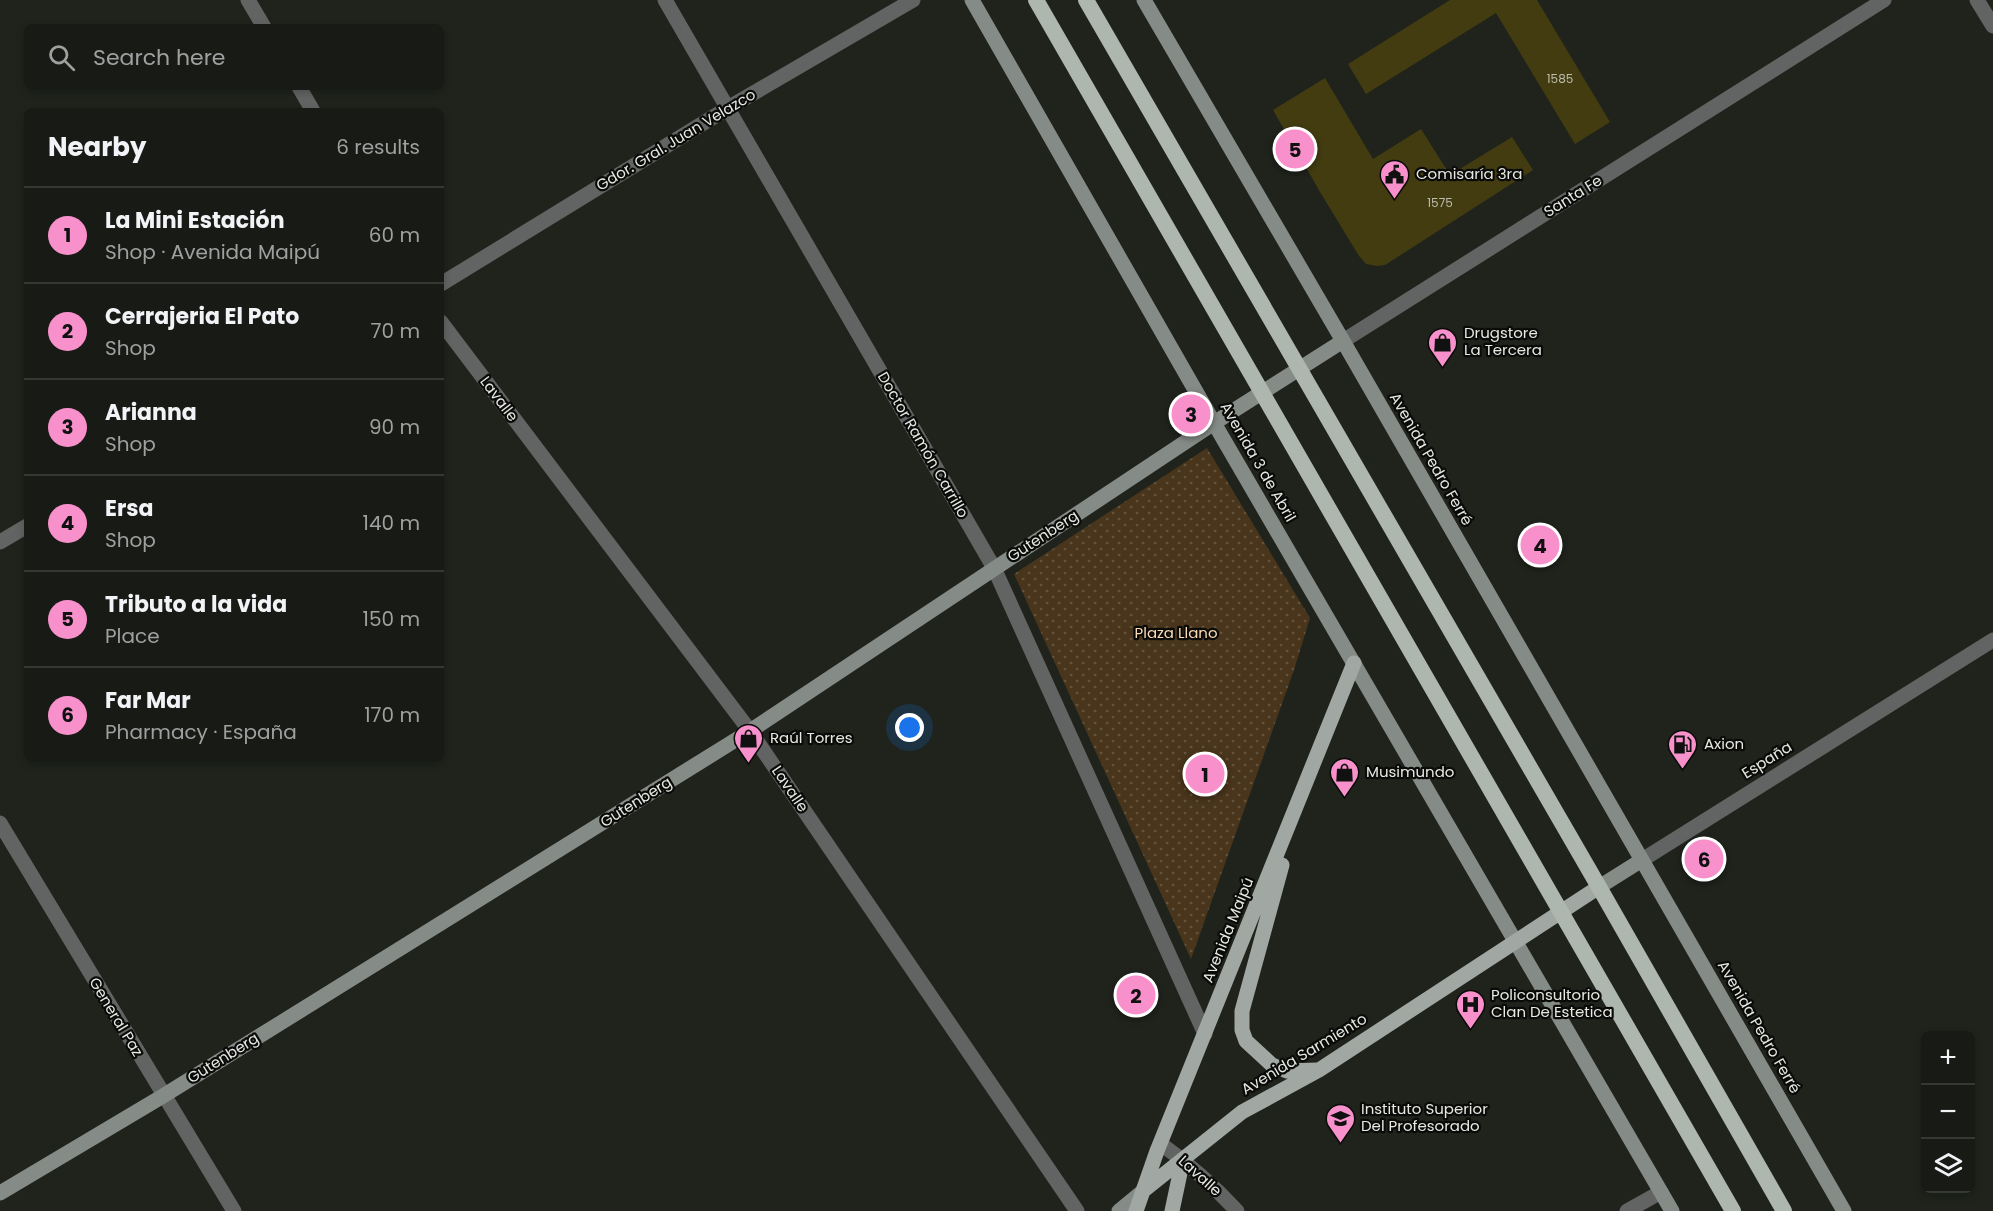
<!DOCTYPE html>
<html lang="en">
<head>
<meta charset="utf-8">
<style>
	body { margin:0; font-family:Poppins,sans-serif; background:#20231e; color:#f1f3f6 }
	.controls { position:absolute; right:18px; bottom:18px; display:grid; overflow:hidden; border-radius:9px; box-shadow:0 3px 9px #0003 }
	.controls button { width:54px; height:54px; display:grid; place-items:center; padding:0; border:0; border-bottom:2px solid #363834; background:#171a15; color:#f1f3f6; font:30px sans-serif }
	.you { position:absolute; left:910px; top:728px; width:21px; height:21px; margin:-15px; border:4px solid #fff; border-radius:50%; background:#1a73e8; box-shadow:0 0 0 9px #1a73e833 }
	.badge { display:grid; place-items:center; width:39px; height:39px; border-radius:50%; background:#f890cb; color:#111; font-size:20px; font-weight:700 }
	.pin { position:absolute; translate:-50% -50%; border:3px solid #fff; box-shadow:0 2px 6px #0006 }
	.list { margin:0; padding:0; list-style:none }
	h2 { display:flex; justify-content:space-between; align-items:center; height:78px; margin:0; padding:0 24px; font-size:26px }
	h2 small { font-size:20px; font-weight:400; color:#9ea1a0 }
	.list li { display:grid; grid-template-columns:39px 1fr auto; gap:18px; align-items:center; box-sizing:border-box; height:96px; padding:0 24px; border-top:2px solid #363834 }
	.list b { display:block; font-size:22px; white-space:nowrap }
	.list p { margin:0; font-size:20px; white-space:nowrap; color:#9ea1a0 }
	.list em { font-size:20px; font-style:normal; color:#9ea1a0 }
	.icon { flex:none; width:33px; height:33px; fill:none; stroke:currentColor; stroke-width:2; stroke-linecap:round; stroke-linejoin:round }
	.map { position:relative; flex:none; width:1993px; height:1211px; overflow:hidden }
	.search { position:absolute; background:#171a15; box-shadow:0 3px 9px #0003; left:24px; top:24px; width:420px; height:66px; display:flex; align-items:center; gap:15px; box-sizing:border-box; padding:0 21px; border-radius:9px; color:#9ea1a0; font-size:22px }
	.panel { position:absolute; background:#171a15; box-shadow:0 3px 9px #0003; left:24px; top:108px; width:420px; height:654px; border-radius:9px }
	.map>svg:first-child { display:block }
</style>
</head>
<body>
<div class="map">
<svg width="1993" height="1211" viewBox="0 0 1993 1211">
	<defs>
		<pattern id="park-dots" width="8" height="8" patternUnits="userSpaceOnUse" patternTransform="scale(1.5)"><rect width="8" height="8" fill="#49351b"/><path d="M2 2h.1M6 6h.1" fill="none" stroke="#63523c" stroke-width="1.8" stroke-linecap="round"/></pattern>
	</defs>
	<rect width="100%" height="100%" fill="#1f231c"/>
	<path fill="url(#park-dots)" d="M1207,448L1310,618L1294,670L1191,959L1014,574Z"/>
	<path fill="#433c11" d="M1450,0H1537L1610,122L1575,144L1496,13L1366,94L1348,64Z
		M1325,78L1373,159L1421,129L1450,175L1512,137L1533,170L1385,265L1377,266L1366,264L1359,256L1320,192L1273,110Z"/>
	<g fill="none" stroke-linecap="round" stroke-linejoin="round">
		<path stroke="#616462" stroke-width="15" d="M248,0L264,27
			M665,0L994,568L1205,1034
			M1977,0L1993,26
			M299,87L313,111
			M441,284L728,108L913,0
			M441,322L750,731L1077,1211
			M1343,341L1884,0
			M0,542L27,526
			M0,823L234,1211
			M1642,860L1993,640
			M1161,1144C1189,1164 1214,1186 1237,1211
			M1627,1211L1661,1192"/>
		<path stroke="#858b87" stroke-width="15" d="M972,0L1214,423L1672,1211
			M1144,0L1343,341L1844,1211
			M1599,887L1642,860
			M0,1193L163,1096L750,731L1214,423L1343,341
			M1119,1211L1142,1192"/>
		<path stroke="#a1a8a3" stroke-width="15" d="M1282,865L1242,1011V1030L1246,1041L1272,1065L1287,1071L1317,1070
			M1143,1191L1242,1112L1319,1070L1599,887
			M1136,1211L1157,1151L1354,663
			M1172,1211L1183,1159"/>
		<path stroke="#aeb6b0" stroke-width="16" d="M1036,0L1733,1211
			M1086,0L1599,887L1784,1211"/>
	</g>
	<defs>
		<symbol id="civic-pin" viewBox="-11 -11 22 30"><path d="M0 17L-7.5 6A9.5 9.5 0 1 1 7.5 6Z" fill="#f890cb" stroke="#0a0b09"/><path d="M-.6-6.5H3V-4.5H.6V-3L4-1V1h2V6H-6V1h2V-1L-.6-3ZM-1.2 2.5V6h2.4V2.5Z" fill="#111"/></symbol>
		<symbol id="shop-pin" viewBox="-11 -11 22 30"><path d="M0 17L-7.5 6A9.5 9.5 0 1 1 7.5 6Z" fill="#f890cb" stroke="#0a0b09"/><path d="M-5-2.5h2.3a2.7 3.5 0 0 1 5.4 0H5L5.5 6h-11ZM-1.5-2.5h3a1.5 2.3 0 0 0-3 0Z" fill="#111"/></symbol>
		<symbol id="fuel-pin" viewBox="-11 -11 22 30"><path d="M0 17L-7.5 6A9.5 9.5 0 1 1 7.5 6Z" fill="#f890cb" stroke="#0a0b09"/><path d="M-5.5-6h7V0h2V4h1.3V-2.5L3-4.5l.8-.8L6-3V5H2.5V1h-1V6h-7ZM-4.2-4.7v3.2H.2V-4.7Z" fill="#111"/></symbol>
		<symbol id="hospital-pin" viewBox="-11 -11 22 30"><path d="M0 17L-7.5 6A9.5 9.5 0 1 1 7.5 6Z" fill="#f890cb" stroke="#0a0b09"/><path d="M-5-5h3v3.5h4V-5h3V5h-3V1.5h-4V5h-3Z" fill="#111"/></symbol>
		<symbol id="university-pin" viewBox="-11 -11 22 30"><path d="M0 17L-7.5 6A9.5 9.5 0 1 1 7.5 6Z" fill="#f890cb" stroke="#0a0b09"/><path d="M0-5L7-2L0 1L-7-2ZM-4 1L0 2.5L4 1V4Q0 6-4 4Z" fill="#111"/></symbol>
	</defs>
	<g fill-rule="evenodd">
		<use href="#civic-pin" x="1378" y="158" width="33" height="45"/>
		<use href="#shop-pin" x="1426" y="326" width="33" height="45"/>
		<use href="#shop-pin" x="732" y="722" width="33" height="45"/>
		<use href="#fuel-pin" x="1666" y="728" width="33" height="45"/>
		<use href="#shop-pin" x="1328" y="756" width="33" height="45"/>
		<use href="#hospital-pin" x="1454" y="988" width="33" height="45"/>
		<use href="#university-pin" x="1324" y="1102" width="33" height="45"/>
	</g>
	<g text-anchor="middle" stroke-width="4.5" stroke-linejoin="round" paint-order="stroke">
		<g font-size="12" fill="#bdbdae">
			<text x="1560" y="83">1585</text>
			<text x="1440" y="207">1575</text>
		</g>
		<g font-size="15" fill="#e6e8e3" stroke="#0a0b09">
			<text transform="translate(676 140) rotate(-31)" y="5">Gdor. Gral. Juan Velazco</text>
			<text transform="translate(1573 196) rotate(-32)" y="5">Santa Fe</text>
			<text transform="translate(499 399) rotate(53)" y="5">Lavalle</text>
			<text transform="translate(923 445) rotate(60)" y="5">Doctor Ramón Carrillo</text>
			<text transform="translate(1431 459) rotate(60)" y="5">Avenida Pedro Ferré</text>
			<text transform="translate(1258 462) rotate(60)" y="5">Avenida 3 de Abril</text>
			<text transform="translate(1043 536) rotate(-33)" y="5">Gutenberg</text>
			<text transform="translate(1767 760) rotate(-32)" y="5">España</text>
			<text transform="translate(790 789) rotate(56)" y="5">Lavalle</text>
			<text transform="translate(636 802) rotate(-32)" y="5">Gutenberg</text>
			<text transform="translate(1228 930) rotate(-68)" y="5">Avenida Maipú</text>
			<text transform="translate(116 1017) rotate(59)" y="5">General Paz</text>
			<text transform="translate(1759 1027) rotate(60)" y="5">Avenida Pedro Ferré</text>
			<text transform="translate(1304 1054) rotate(-31)" y="5">Avenida Sarmiento</text>
			<text transform="translate(223 1058) rotate(-32)" y="5">Gutenberg</text>
			<text transform="translate(1200 1176) rotate(42)" y="5">Lavalle</text>
		</g>
		<g font-size="15" fill="#e6e8e3" stroke="#0a0b09" text-anchor="start">
			<text x="1416" y="179">Comisaría 3ra</text>
			<text x="1464" y="338">Drugstore<tspan x="1464" dy="17">La Tercera</tspan></text>
			<text x="770" y="743">Raúl Torres</text>
			<text x="1704" y="749">Axion</text>
			<text x="1366" y="777">Musimundo</text>
			<text x="1491" y="1000">Policonsultorio<tspan x="1491" dy="17">Clan De Estetica</tspan></text>
			<text x="1361" y="1114">Instituto Superior<tspan x="1361" dy="17">Del Profesorado</tspan></text>
		</g>
		<g font-size="15" fill="#fbd9b2" stroke="#0a0b09">
			<text x="1176" y="638">Plaza Llano</text>
		</g>
	</g>
</svg>
<div class="controls">
<button>+</button>
<button>−</button>
<button><svg class="icon" aria-label="layers" viewBox="0 0 24 24"><path d="M12 4l9 5-9 5-9-5zM3 14l9 5 9-5"/></svg></button>
</div>
<div class="you"></div>
<div class="pin badge" style="left:1205px;top:774px">1</div>
<div class="pin badge" style="left:1136px;top:995px">2</div>
<div class="pin badge" style="left:1191px;top:414px">3</div>
<div class="pin badge" style="left:1540px;top:545px">4</div>
<div class="pin badge" style="left:1295px;top:149px">5</div>
<div class="pin badge" style="left:1704px;top:859px">6</div>
<div class="search"><svg class="icon" aria-label="search" viewBox="0 0 24 24"><circle cx="10" cy="10" r="6"/><path d="M15 15l6 6"/></svg>Search here</div>
<section class="panel">
<h2>Nearby<small>6 results</small></h2>
<ul class="list">
<li><span class="badge">1</span><div><b>La Mini Estación</b><p>Shop · Avenida Maipú</p></div><em>60 m</em></li>
<li><span class="badge">2</span><div><b>Cerrajeria El Pato</b><p>Shop</p></div><em>70 m</em></li>
<li><span class="badge">3</span><div><b>Arianna</b><p>Shop</p></div><em>90 m</em></li>
<li><span class="badge">4</span><div><b>Ersa</b><p>Shop</p></div><em>140 m</em></li>
<li><span class="badge">5</span><div><b>Tributo a la vida</b><p>Place</p></div><em>150 m</em></li>
<li><span class="badge">6</span><div><b>Far Mar</b><p>Pharmacy · España</p></div><em>170 m</em></li>
</ul>
</section>
</div>
</body>
</html>
